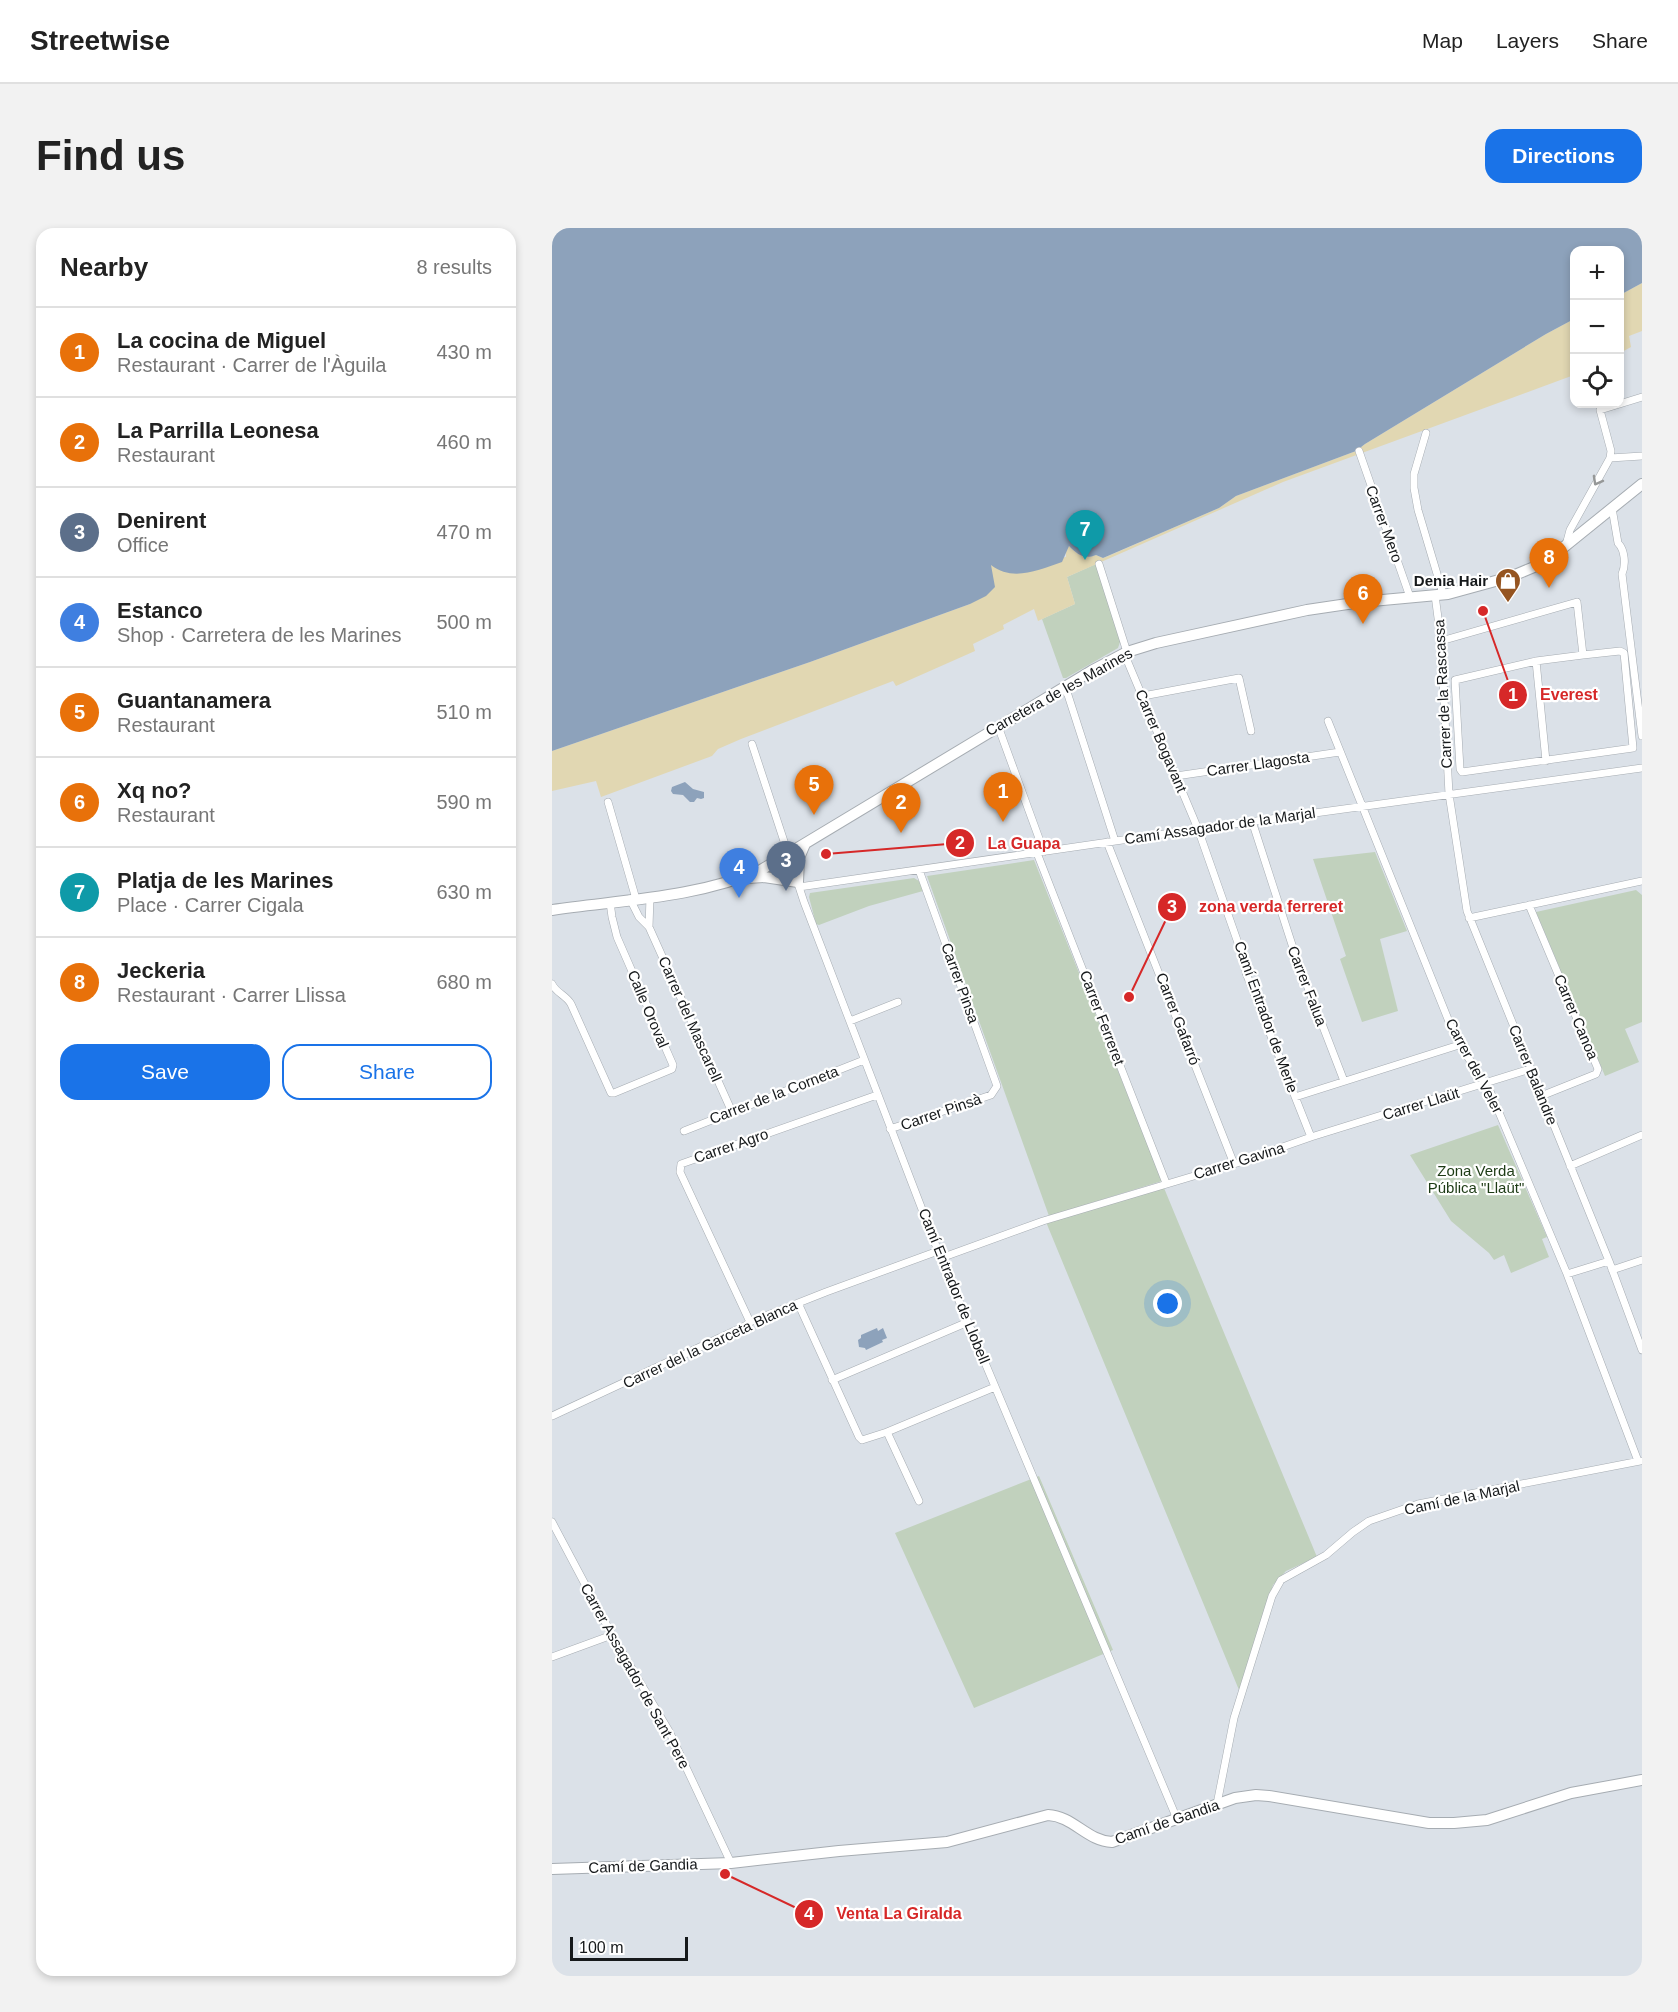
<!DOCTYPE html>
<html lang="en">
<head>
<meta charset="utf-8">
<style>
	body { margin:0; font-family:Helvetica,sans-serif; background:#f2f2f2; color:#222 }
	.controls { position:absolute; right:18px; top:18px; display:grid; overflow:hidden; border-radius:12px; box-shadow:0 3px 9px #0003 }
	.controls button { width:54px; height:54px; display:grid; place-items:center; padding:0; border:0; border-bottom:2px solid #e0e0e0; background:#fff; color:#222; font:30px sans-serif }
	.scale { position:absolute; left:18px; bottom:15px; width:118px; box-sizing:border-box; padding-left:6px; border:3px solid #16191b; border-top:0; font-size:16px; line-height:21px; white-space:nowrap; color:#16191b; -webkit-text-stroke:4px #fff; paint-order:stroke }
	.you { position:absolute; left:616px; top:1076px; width:21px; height:21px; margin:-15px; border:4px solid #fff; border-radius:50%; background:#1a73e8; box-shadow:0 0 0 9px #1a73e833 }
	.badge { display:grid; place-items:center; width:39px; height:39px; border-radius:50%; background:#1a73e8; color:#fff; font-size:20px; font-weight:700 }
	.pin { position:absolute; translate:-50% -50px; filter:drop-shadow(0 2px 3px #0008) }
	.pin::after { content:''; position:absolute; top:32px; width:21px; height:18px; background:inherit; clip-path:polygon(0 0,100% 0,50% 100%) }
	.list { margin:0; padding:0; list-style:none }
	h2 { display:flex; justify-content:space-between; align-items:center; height:78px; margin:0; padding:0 24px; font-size:26px }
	h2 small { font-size:20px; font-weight:400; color:#767676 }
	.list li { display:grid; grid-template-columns:39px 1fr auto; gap:18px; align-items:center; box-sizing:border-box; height:90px; padding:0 24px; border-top:2px solid #e0e0e0 }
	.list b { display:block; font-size:22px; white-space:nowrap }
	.list p { margin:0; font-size:20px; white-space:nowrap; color:#767676 }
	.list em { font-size:20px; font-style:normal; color:#767676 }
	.actions { display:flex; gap:12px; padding:18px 24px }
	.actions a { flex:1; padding:14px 0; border:2px solid #1a73e8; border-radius:18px; text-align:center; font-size:21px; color:#1a73e8 }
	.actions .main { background:#1a73e8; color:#fff }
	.icon { flex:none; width:33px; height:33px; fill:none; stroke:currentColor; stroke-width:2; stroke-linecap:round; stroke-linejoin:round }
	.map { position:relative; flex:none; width:1090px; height:1748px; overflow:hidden; border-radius:18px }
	header { display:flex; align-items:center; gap:36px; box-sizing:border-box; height:84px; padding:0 30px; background:#fff; border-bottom:2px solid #e0e0e0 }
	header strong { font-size:28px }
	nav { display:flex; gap:33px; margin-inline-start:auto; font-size:21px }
	.intro { display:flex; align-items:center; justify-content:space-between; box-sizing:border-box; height:144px; padding:0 36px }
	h1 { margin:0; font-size:42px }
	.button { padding:15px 27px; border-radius:18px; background:#1a73e8; color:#fff; font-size:21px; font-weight:700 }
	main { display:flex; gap:36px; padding:0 36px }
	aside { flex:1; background:#fff; border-radius:18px; box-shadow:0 3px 9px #0003 }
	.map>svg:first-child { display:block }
</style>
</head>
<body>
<header>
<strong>Streetwise</strong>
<nav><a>Map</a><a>Layers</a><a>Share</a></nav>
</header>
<div class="intro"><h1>Find us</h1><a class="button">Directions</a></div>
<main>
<aside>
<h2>Nearby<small>8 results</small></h2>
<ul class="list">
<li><span class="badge" style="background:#e8710a">1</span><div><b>La cocina de Miguel</b><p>Restaurant · Carrer de l'Àguila</p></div><em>430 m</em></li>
<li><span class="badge" style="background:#e8710a">2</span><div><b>La Parrilla Leonesa</b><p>Restaurant</p></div><em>460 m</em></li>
<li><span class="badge" style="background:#5c6f8a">3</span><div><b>Denirent</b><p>Office</p></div><em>470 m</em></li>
<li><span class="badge" style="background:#3f7fe0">4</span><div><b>Estanco</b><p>Shop · Carretera de les Marines</p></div><em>500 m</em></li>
<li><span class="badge" style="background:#e8710a">5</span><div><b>Guantanamera</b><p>Restaurant</p></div><em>510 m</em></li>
<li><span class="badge" style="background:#e8710a">6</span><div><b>Xq no?</b><p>Restaurant</p></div><em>590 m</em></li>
<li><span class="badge" style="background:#0f9aa8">7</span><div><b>Platja de les Marines</b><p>Place · Carrer Cigala</p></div><em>630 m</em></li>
<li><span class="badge" style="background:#e8710a">8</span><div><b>Jeckeria</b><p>Restaurant · Carrer Llissa</p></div><em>680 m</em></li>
</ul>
<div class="actions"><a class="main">Save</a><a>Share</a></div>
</aside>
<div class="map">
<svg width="1090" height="1748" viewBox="0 0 1090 1748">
	<rect width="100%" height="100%" fill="#dbe1e8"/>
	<path fill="#c1d1bd" d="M544,336L569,411L566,420L514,450H511L490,391L523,376L515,349Z
		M823,624L855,703L828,711L846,783L810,794L788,731L794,728L761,631Z
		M482,632L610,953L497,988L375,648Z
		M362,650L367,653L371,663L317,678L267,697L264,696L257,669L258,665Z
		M1084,662L1090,667V794L1073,801L1087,834L1053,848L984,684Z
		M946,897L995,1009L990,1011L997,1029L959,1045L952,1027L942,1032L937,1025L899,993L858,927Z
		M612,960L765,1329L734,1343L721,1357L687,1462L494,994Z
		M487,1248L561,1422L422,1480L343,1305Z"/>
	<path fill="#e1d7b2" d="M1090,55V103L1077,108L1079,119L1068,125V67Z
		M1022,91V147L731,254L515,349L523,376L486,393L482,381L451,397L452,401L421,416L423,423L344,458L341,453L189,511L166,521L160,528L49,569L44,553L0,563V523L258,434L418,376L438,336L514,329V322L517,318C525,326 532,332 544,327L551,330L563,325L667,280L684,268L804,223L813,216L994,106Z"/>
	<path fill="#8da2bb" d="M0,0H1090V55L1068,67V22H1023L1022,91L994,106L813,216L804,223L684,268L667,280L551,330L544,327C532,332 525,326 517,318L510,334C486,342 461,354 439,337L443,359L434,368L418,376L258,434L0,523Z
		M133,554L141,561L152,564V570L149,571L145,570L142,574H138L131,567L121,566L119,563L120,559Z
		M325,1100L326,1103L331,1100L335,1110L330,1112L331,1114L314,1122L313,1120L307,1119L306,1112L309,1110V1107Z"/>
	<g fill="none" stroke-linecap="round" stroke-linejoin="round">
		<defs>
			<path id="minor" d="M874,205L862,246V260L866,282L891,366
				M807,223L858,369
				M1058,230L1059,223L1048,182L1090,169
				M1060,280L1066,315C1073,322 1074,337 1070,346L1090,508
				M1014,317L1018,302L1058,230L1090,228
				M547,336L575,424
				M883,367L889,413L897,566L915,683L1057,1033L1090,1122
				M889,413L1025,374L1031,427L984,433L903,452L908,541L910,544L1081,520L1072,425L1068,423L1031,427
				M572,425L646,601L692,732L694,745L759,909
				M984,433L994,533
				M511,460L516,467L563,613
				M591,468L687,450L699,503
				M776,493L904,811L938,863L1015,1046L1086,1233
				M446,498L492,624
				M200,516L252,674L386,1023L625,1591
				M624,548L788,524
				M56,574L84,671
				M700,593L743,726L792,853
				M555,614L682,936
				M485,625L614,955
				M247,659L646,601L1090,540
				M78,671L87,689L97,699L180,884
				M977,677L1046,841L1044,846L989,868
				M917,690L1090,653
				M97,699L98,669
				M0,756C4,765 14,767 19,776L59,865H62L120,841L121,837L65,709L60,689L58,674
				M298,793L346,774
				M743,869L907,817
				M338,901L439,867L445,858L367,642
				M132,903L312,832
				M1018,938L1090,907
				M389,1030L491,993L682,936L759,909L978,841
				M1060,1042L1090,1032
				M1015,1046L1057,1033
				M246,1075L307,1209L310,1212L335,1204L443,1159
				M198,1094L128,944L129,936L325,867
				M280,1152L416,1094
				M0,1188L193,1098L198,1094L274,1064L386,1023
				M335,1204L367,1273
				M0,1294L60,1407L117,1503L179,1635
				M0,1429L60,1407
				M665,1576L682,1490L720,1368L729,1352L774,1327L801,1304L817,1293L866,1276L1088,1233"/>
			<path id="secondary" d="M196,650L212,649L246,654L247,630L253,616
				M0,682C69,672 144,670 209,642L541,442L575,424L604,415L755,382L809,374L896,366L958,349L982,339L1002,327L1090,256
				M0,1641L179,1635L287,1623L395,1614L496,1587C521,1588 535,1613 560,1614L683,1570L704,1567L717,1568L877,1595H902L935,1592L1019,1565L1090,1552"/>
		</defs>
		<use href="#minor" stroke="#a6acb2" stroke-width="8"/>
		<use href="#secondary" stroke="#a6acb2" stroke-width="12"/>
		<use href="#minor" stroke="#fff" stroke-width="7"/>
		<use href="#secondary" stroke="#fff" stroke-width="10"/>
	</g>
	<defs><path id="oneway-chevron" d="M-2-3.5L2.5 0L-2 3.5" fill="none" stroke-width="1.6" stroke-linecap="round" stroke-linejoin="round" transform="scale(1.5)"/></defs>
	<use stroke="#969898" href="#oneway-chevron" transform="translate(1045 253) rotate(119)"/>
	<defs>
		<symbol id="shop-pin" viewBox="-11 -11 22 30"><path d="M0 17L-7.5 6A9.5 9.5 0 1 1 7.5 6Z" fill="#955420" stroke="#fff"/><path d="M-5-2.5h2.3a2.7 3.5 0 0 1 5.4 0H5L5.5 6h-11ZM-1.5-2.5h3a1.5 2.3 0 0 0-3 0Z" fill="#fff"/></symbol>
	</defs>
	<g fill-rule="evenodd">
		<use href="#shop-pin" x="941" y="338" width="30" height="40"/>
	</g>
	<g text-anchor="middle" stroke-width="4.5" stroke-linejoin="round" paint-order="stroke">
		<g font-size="15" fill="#16191b" stroke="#fff">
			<text transform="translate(832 296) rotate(70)" y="5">Carrer Mero</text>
			<text transform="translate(507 464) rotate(-29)" y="5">Carretera de les Marines</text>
			<text transform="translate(891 466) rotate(-93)" y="5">Carrer de la Rascassa</text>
			<text transform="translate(609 513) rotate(67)" y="5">Carrer Bogavant</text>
			<text transform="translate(706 536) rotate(-8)" y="5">Carrer Llagosta</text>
			<text transform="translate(668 598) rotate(-8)" y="5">Camí Assagador de la Marjal</text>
			<text transform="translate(408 755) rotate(70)" y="5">Carrer Pinsa</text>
			<text transform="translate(755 758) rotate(69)" y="5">Carrer Falua</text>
			<text transform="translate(96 781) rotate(67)" y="5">Calle Oroval</text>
			<text transform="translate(714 789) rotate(70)" y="5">Camí Entrador de Merle</text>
			<text transform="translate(1024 789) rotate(67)" y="5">Carrer Canoa</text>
			<text transform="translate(550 790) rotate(69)" y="5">Carrer Ferreret</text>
			<text transform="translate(138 791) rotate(66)" y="5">Carrer del Mascarell</text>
			<text transform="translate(626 791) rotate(69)" y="5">Carrer Gafarró</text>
			<text transform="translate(922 838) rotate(62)" y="5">Carrer del Veler</text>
			<text transform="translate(981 847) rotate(68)" y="5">Carrer Balandre</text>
			<text transform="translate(222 867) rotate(-21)" y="5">Carrer de la Corneta</text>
			<text transform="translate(869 876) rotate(-17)" y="5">Carrer Llaüt</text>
			<text transform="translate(389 884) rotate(-19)" y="5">Carrer Pinsà</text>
			<text transform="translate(179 918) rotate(-19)" y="5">Carrer Agro</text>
			<text transform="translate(687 933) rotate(-17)" y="5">Carrer Gavina</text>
			<text transform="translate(402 1058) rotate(68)" y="5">Camí Entrador de Llobell</text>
			<text transform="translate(158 1116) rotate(-25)" y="5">Carrer del la Garceta Blanca</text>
			<text transform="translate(910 1270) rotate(-12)" y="5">Camí de la Marjal</text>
			<text transform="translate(83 1448) rotate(61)" y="5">Carrer Assagador de Sant Pere</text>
			<text transform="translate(615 1594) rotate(-19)" y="5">Camí de Gandia</text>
			<text transform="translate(91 1638) rotate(-2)" y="5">Camí de Gandia</text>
		</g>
		<g font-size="15" font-weight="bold" fill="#16191b" stroke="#fff" text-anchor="end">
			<text x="936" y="358">Denia Hair</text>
		</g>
		<g font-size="15" fill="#1d3b15" stroke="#fff">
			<text x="924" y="948">Zona Verda<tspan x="924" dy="17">Pública "Llaüt"</tspan></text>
		</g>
	</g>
	<path fill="none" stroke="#d62828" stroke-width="2" d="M931 383L961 467M274 626L408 615M577 769L620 679M173 1646L257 1686"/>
	<g fill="#d62828" stroke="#fff" stroke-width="2">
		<circle cx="931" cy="383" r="6"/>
		<circle cx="274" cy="626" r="6"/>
		<circle cx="577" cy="769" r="6"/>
		<circle cx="173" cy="1646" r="6"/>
		<circle cx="961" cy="467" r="15"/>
		<circle cx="408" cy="615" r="15"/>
		<circle cx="620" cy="679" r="15"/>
		<circle cx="257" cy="1686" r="15"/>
	</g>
	<g font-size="18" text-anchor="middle" font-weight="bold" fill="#fff">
		<text x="961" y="473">1</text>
		<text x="408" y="621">2</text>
		<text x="620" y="685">3</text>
		<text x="257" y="1692">4</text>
	</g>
	<g font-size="16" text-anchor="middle" font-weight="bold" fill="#d62828" stroke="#fff" stroke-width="4.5" stroke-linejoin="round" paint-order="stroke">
		<text x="1017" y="472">Everest</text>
		<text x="472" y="621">La Guapa</text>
		<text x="719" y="684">zona verda ferreret</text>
		<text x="347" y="1691">Venta La Giralda</text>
	</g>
</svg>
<div class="controls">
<button>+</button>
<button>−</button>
<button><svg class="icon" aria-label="locate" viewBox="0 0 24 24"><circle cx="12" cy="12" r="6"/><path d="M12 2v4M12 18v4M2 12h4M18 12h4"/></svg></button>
</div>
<div class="scale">100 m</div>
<div class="you"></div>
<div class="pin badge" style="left:451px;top:594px;background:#e8710a">1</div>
<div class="pin badge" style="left:349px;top:605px;background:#e8710a">2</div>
<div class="pin badge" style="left:234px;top:663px;background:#5c6f8a">3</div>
<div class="pin badge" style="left:187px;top:670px;background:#3f7fe0">4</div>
<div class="pin badge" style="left:262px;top:587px;background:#e8710a">5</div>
<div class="pin badge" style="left:811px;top:396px;background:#e8710a">6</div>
<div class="pin badge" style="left:533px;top:332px;background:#0f9aa8">7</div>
<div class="pin badge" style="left:997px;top:360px;background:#e8710a">8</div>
</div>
</main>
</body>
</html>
